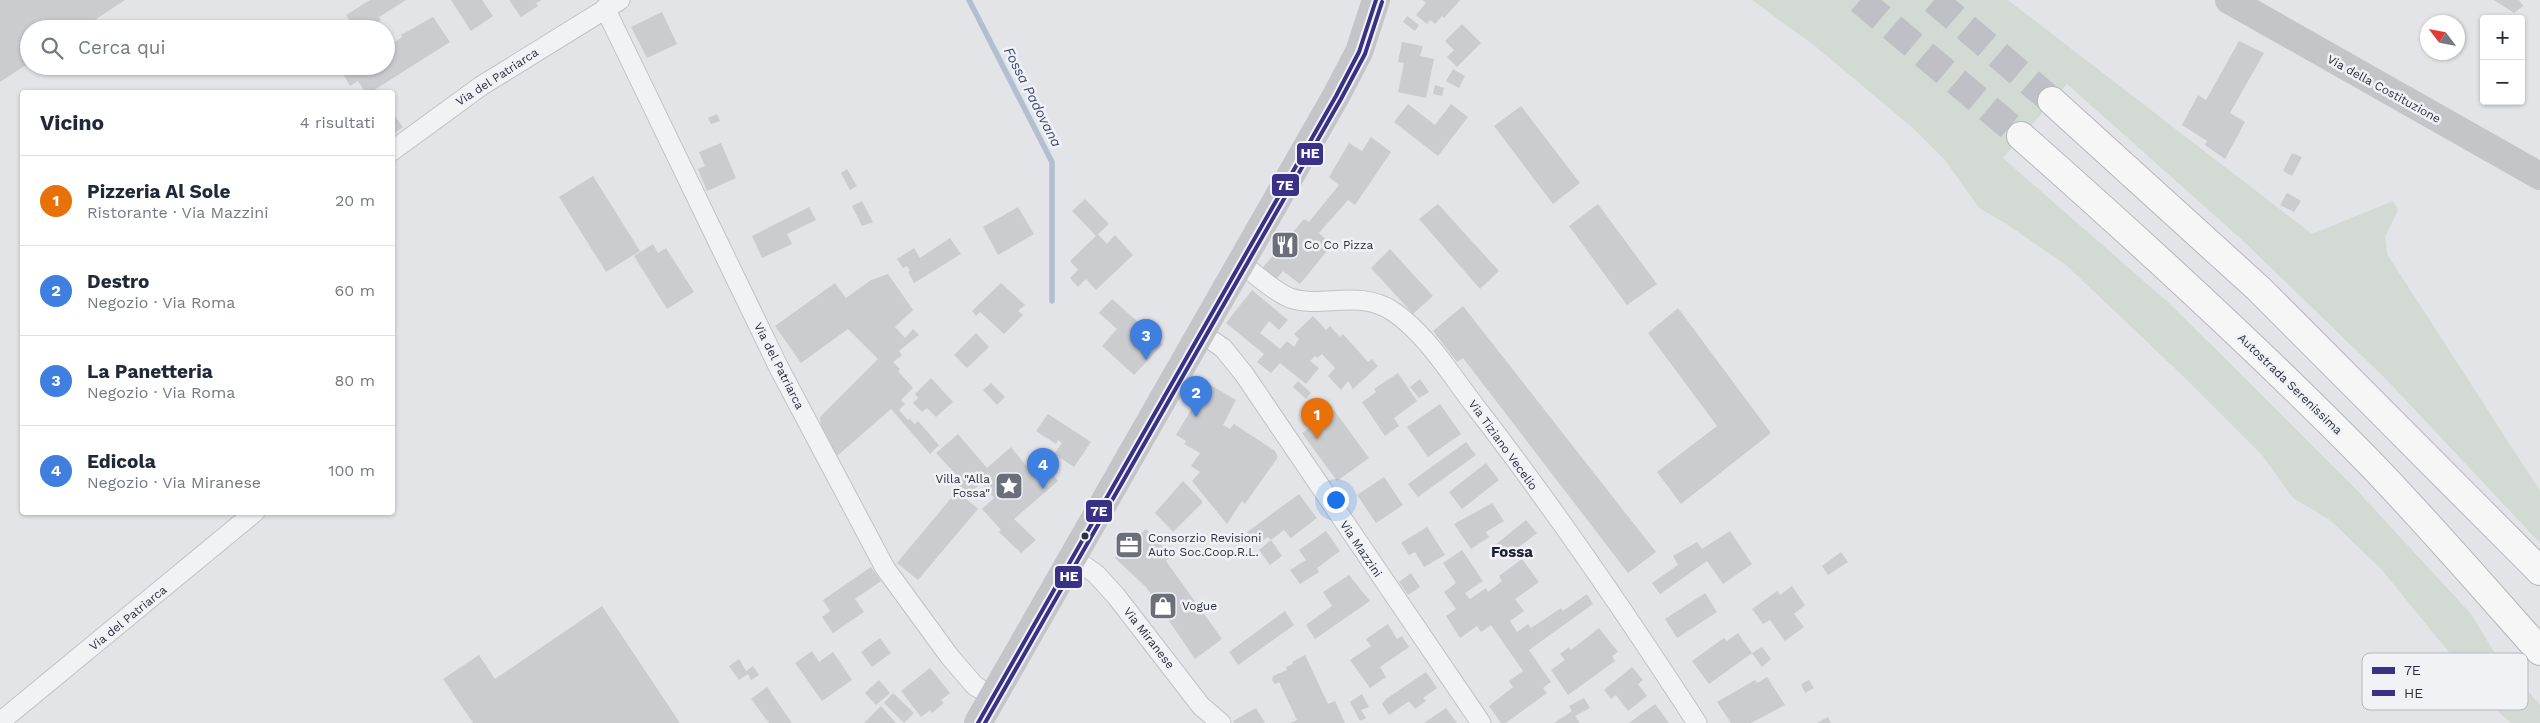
<!DOCTYPE html>
<html lang="it">
<head>
<meta charset="utf-8">
<style>
	body { margin:0; font-family:"Work Sans",sans-serif; background:#f2f2f3; color:#1f2937 }
	.controls { position:absolute; right:15px; top:15px; display:grid; overflow:hidden; border-radius:5px; box-shadow:0 1px 4px #0004 }
	.controls button { width:45px; height:45px; display:grid; place-items:center; padding:0; border:0; border-bottom:1px solid #e0e1e3; background:#fff; color:#1f2937; font:25px sans-serif }
	.compass { position:absolute; left:2420px; top:15px; width:45px; height:45px; border-radius:50%; background:#fff; box-shadow:0 1px 4px #0004; rotate:302deg }
	.you { position:absolute; left:1335px; top:499px; width:18px; height:18px; margin:-12px; border:4px solid #fff; border-radius:50%; background:#1a73e8; box-shadow:0 0 0 8px #1a73e833 }
	.badge { display:grid; place-items:center; width:32px; height:32px; border-radius:50%; background:#7c3aed; color:#fff; font-size:16px; font-weight:700 }
	.pin { position:absolute; translate:-50% -41px; filter:drop-shadow(0 1px 2px #0008) }
	.pin::after { content:''; position:absolute; top:26px; width:18px; height:15px; background:inherit; clip-path:polygon(0 0,100% 0,50% 100%) }
	.list { margin:0; padding:0; list-style:none }
	h2 { display:flex; justify-content:space-between; align-items:center; height:65px; margin:0; padding:0 20px; font-size:21px }
	h2 small { font-size:16px; font-weight:400; color:#747a83 }
	.list li { display:grid; grid-template-columns:32px 1fr auto; gap:15px; align-items:center; box-sizing:border-box; height:90px; padding:0 20px; border-top:1px solid #e0e1e3 }
	.list b { display:block; font-size:19px; white-space:nowrap }
	.list p { margin:0; font-size:16px; white-space:nowrap; color:#747a83 }
	.list em { font-size:16px; font-style:normal; color:#747a83 }
	.icon { flex:none; width:28px; height:28px; fill:none; stroke:currentColor; stroke-width:2; stroke-linecap:round; stroke-linejoin:round }
	.map { position:relative; flex:none; width:2540px; height:723px; overflow:hidden }
	.search { position:absolute; background:#fff; box-shadow:0 1px 4px #0004; left:20px; top:20px; width:375px; height:55px; display:flex; align-items:center; gap:12px; box-sizing:border-box; padding:0 18px; border-radius:28px; color:#747a83; font-size:19px }
	.panel { position:absolute; background:#fff; box-shadow:0 1px 4px #0004; left:20px; top:90px; width:375px; height:425px; border-radius:5px }
	.map>svg:first-child { display:block }
</style>
</head>
<body>
<div class="map">
<svg width="2540" height="723" viewBox="0 0 2540 723">
	<rect width="100%" height="100%" fill="#e3e4e7"/>
	<path fill="#d2dad3" d="M1752,0H2008L2312,234L2393,201L2398,210L2385,237L2387,254L2540,491V543L2385,378L2240,238L2067,84L2003,158L2171,305L2352,485L2471,614L2494,652L2540,705V723H2511L2495,709L2382,570L2330,520L2293,498L2262,455L2184,377L2066,265L2005,223L1979,208L1945,160L1913,128L1815,46Z"/>
	<g fill="none" stroke-linecap="round" stroke-linejoin="round">
		<path stroke="#b3bed0" stroke-width="5.5" d="M969,0L1052,162V301"/>
	</g>
	<path fill="#cbcccf" d="M0,0H125L81,29H29V63L0,82Z
		M370,0H406L379,17L381,20L368,29H355L346,15Z
		M451,0H482L493,16L471,31Z
		M509,0H541L536,3L538,6L521,17Z
		M1422,0H1460L1444,18L1442,16L1435,24L1430,20L1427,24L1416,15L1426,3Z
		M2494,0H2519L2523,6L2514,13Z
		M662,12L677,44L647,58L631,27Z
		M1407,16L1419,25L1415,31L1403,22Z
		M433,17L450,42L371,92H365L358,81L350,86L340,68L343,66H386V48L402,37L401,35Z
		M1462,24L1481,43L1457,67L1447,57L1454,50L1445,41Z
		M2239,41L2264,53L2230,113L2245,122L2225,159L2205,145L2207,141L2182,125L2198,95L2206,100Z
		M1402,42L1423,46L1420,56L1434,59L1426,98L1398,92L1404,63L1398,62Z
		M1453,69L1465,76L1459,88L1446,81Z
		M1435,85L1444,88L1442,96L1433,94Z
		M1408,104L1435,125L1451,104L1468,117L1438,156L1394,122Z
		M1521,106L1580,183L1553,204L1494,126Z
		M392,112L403,127L392,135Z
		M717,114L720,121L711,124L708,118Z
		M1371,137L1391,152L1355,205L1348,200L1319,233L1332,245L1300,284L1283,271L1275,281L1260,271L1304,219L1309,222L1339,185L1329,177L1349,143L1362,151Z
		M721,143L736,178L707,191L698,169L705,166L699,152Z
		M2292,153L2302,157L2292,176L2283,171Z
		M847,169L857,186L850,190L841,173Z
		M593,176L640,251L606,272L559,197Z
		M2287,193L2301,201L2294,212L2280,205Z
		M1085,199L1109,224L1098,234L1107,244L1115,235L1133,255L1096,290L1086,279L1078,287L1070,278L1078,270L1070,261L1096,236L1072,211Z
		M862,201L873,222L862,226L852,206Z
		M1438,204L1499,271L1480,289L1419,219Z
		M1598,204L1657,284L1627,305L1569,226Z
		M809,207L816,220L787,234L792,244L762,258L752,236Z
		M1018,207L1034,234L998,255L983,227Z
		M950,238L961,254L914,283L908,272L910,271L907,266L903,268L897,259L914,248L920,258Z
		M653,244L658,253L666,248L694,292L667,309L634,256Z
		M1390,249L1433,296L1413,314L1371,268Z
		M888,274L913,310L895,327L905,338L913,329L919,335L899,351L902,355L893,362L900,369L898,371L913,388L901,400L905,404L899,410L908,420L910,419L915,424L918,421L939,445L930,454L891,409L837,456L821,427L820,417L878,359L848,329L801,363L775,326L835,283L846,298L871,280Z
		M1001,283L1025,305L1018,311L1023,315L1004,334L980,312L976,316L972,311Z
		M1252,290L1288,320L1279,330L1269,321L1260,333L1280,349L1287,341L1294,347L1299,339L1294,334L1313,316L1326,330L1330,326L1340,337L1343,334L1368,362L1372,359L1378,366L1353,389L1348,381L1341,390L1328,376L1335,368L1322,354L1317,358L1315,356L1310,361L1319,368L1306,384L1280,363L1271,373L1257,362L1264,354L1226,323Z
		M1112,299L1163,344L1134,375L1102,346L1117,329L1099,313Z
		M1463,306L1656,552L1628,573L1463,358L1457,362L1433,331Z
		M1678,308L1771,433L1681,504L1657,472L1717,426L1648,333Z
		M976,333L989,347L967,368L954,355Z
		M1398,373L1417,401L1394,418L1399,426L1385,436L1362,402L1376,392L1374,389Z
		M931,378L953,402L936,417L927,408L922,412L913,403L918,398L915,394Z
		M1420,379L1429,392L1419,398L1410,387Z
		M1298,381L1311,393L1306,399L1293,387Z
		M991,383L1005,397L997,405L983,390Z
		M1207,383L1236,400L1223,425L1230,429L1234,424L1275,451L1278,457L1245,504L1242,501L1227,524L1192,481L1200,472L1191,466L1200,453L1184,444L1186,441L1176,435Z
		M1440,404L1461,434L1428,457L1407,427Z
		M1334,410L1369,458L1337,481L1302,433Z
		M1048,414L1091,442L1074,467L1054,454L1062,443L1058,440L1056,444L1036,431Z
		M958,434L987,468L1011,447L1028,468L1036,461L1043,470L1046,467L1058,481L1014,519L1036,540L1021,553L999,532L1001,530L982,509L994,498L981,483L969,494L954,480L958,477L936,453Z
		M1466,442L1476,455L1418,497L1408,484Z
		M1486,463L1499,480L1462,509L1449,492Z
		M1384,477L1403,505L1376,523L1357,495Z
		M1183,481L1203,502L1173,532L1155,513Z
		M957,491L978,509L918,580L897,563Z
		M1299,494L1317,518L1291,538L1284,530L1271,540L1282,556L1270,565L1259,550L1271,540L1268,537L1256,545L1247,532Z
		M1492,503L1504,521L1486,532L1489,537L1471,549L1454,524Z
		M1526,520L1537,533L1505,558L1495,545Z
		M1427,527L1445,555L1424,567L1415,552L1409,555L1401,543Z
		M1146,529L1171,556L1166,561L1222,639L1195,659L1146,587L1115,558Z
		M1326,531L1340,551L1317,568L1319,572L1300,584L1290,570L1306,560L1299,550Z
		M1730,531L1752,564L1723,584L1707,561L1660,594L1652,583L1678,565L1673,556L1697,542L1702,549Z
		M1462,550L1483,581L1465,593L1470,599L1486,588L1488,592L1502,581L1499,576L1522,559L1539,582L1515,599L1524,611L1510,621L1517,632L1528,624L1531,628L1561,608L1563,611L1587,594L1593,604L1529,650L1551,682L1543,688L1547,693L1506,723H1501L1489,706L1513,687L1509,681L1523,671L1491,625L1481,632L1477,626L1460,638L1446,616L1456,609L1444,592L1456,583L1443,563Z
		M1841,552L1848,562L1828,575L1822,566Z
		M871,567L881,581L855,599L864,612L833,633L822,617L830,611L823,600Z
		M1411,573L1420,587L1408,595L1399,582Z
		M1349,575L1370,601L1315,639L1306,625L1332,606L1323,592Z
		M1792,586L1805,605L1794,614L1804,627L1785,641L1770,620L1763,624L1752,609L1777,591L1780,595Z
		M1705,593L1717,612L1677,638L1665,619Z
		M602,606L680,723H473L443,679L479,655L495,679Z
		M1285,611L1294,625L1238,665L1229,652Z
		M1388,624L1397,639L1402,636L1409,647L1380,667L1386,677L1370,688L1350,660L1371,646L1366,639Z
		M1599,628L1618,652L1612,656L1615,661L1568,695L1551,670L1565,660L1560,654L1569,647L1571,650Z
		M1738,633L1752,653L1762,647L1771,659L1762,667L1752,653L1709,684L1692,661L1724,638L1727,641Z
		M880,638L891,653L872,667L861,652Z
		M812,651L819,662L833,652L852,680L822,701L795,663Z
		M1305,655L1328,704L1335,701L1345,723H1290L1297,720L1279,682L1275,684L1272,680L1273,676L1287,670L1286,667L1293,664L1292,662Z
		M739,659L746,671L753,666L759,675L751,680L748,674L739,680L729,666Z
		M1632,667L1643,680L1638,684L1647,696L1628,711L1616,695L1611,699L1604,690Z
		M930,668L950,693L941,700L944,703L932,713L930,710L921,717L901,691Z
		M1426,672L1437,688L1423,698L1426,701L1415,709L1409,701L1389,715L1382,704L1386,699Z
		M1767,677L1785,705L1751,723H1731L1717,702L1755,680L1757,683Z
		M879,680L890,693L876,705L865,693Z
		M1809,680L1814,688L1805,693L1801,684Z
		M767,687L792,723H769L751,699Z
		M893,693L914,713L904,723L884,703Z
		M1362,694L1369,707L1361,710L1366,718L1360,721L1350,702Z
		M1584,698L1590,708L1575,716L1580,723H1554L1572,711L1569,706Z
		M1655,704L1669,723H1629Z
		M881,706L896,723H864Z
		M1256,708L1265,723H1234L1233,721Z
		M1446,708L1457,723H1424Z
		M1828,717L1831,723H1817Z"/>
	<g fill="none" stroke-linecap="round" stroke-linejoin="round">
		<path stroke="#bec0c5" stroke-width="28" stroke-dasharray="28 14" stroke-linecap="butt" d="M1860,0L2021,136
			M1934,0L2052,101"/>
		<defs>
			<path id="minor" d="M605,8L779,368L885,568L950,657L975,686L994,697
				M392,151L481,86L620,0
				M1240,263C1255,273 1274,292 1290,298C1322,309 1359,288 1394,312C1427,335 1451,375 1475,406C1554,508 1627,615 1697,723
				M1201,333L1223,348L1244,374L1481,723
				M1073,558L1096,574L1116,596L1201,706L1221,723
				M0,722L255,512"/>
			<path id="motorway" d="M2052,101L2259,289L2540,571
				M2021,136C2140,241 2257,348 2368,461C2427,522 2483,587 2540,651"/>
		</defs>
		<use href="#minor" stroke="#c1c2c5" stroke-width="21"/>
		<use href="#motorway" stroke="#b5b7bb" stroke-width="30"/>
		<use href="#minor" stroke="#f1f2f4" stroke-width="19"/>
		<path stroke="#c3c5c8" stroke-width="28" d="M2229,0L2540,176
			M978,723L1336,96L1359,52L1376,0"/>
		<use href="#motorway" stroke="#f6f6f6" stroke-width="28"/>
		<defs>
			<path id="bus-1" d="M978,723L1336,96L1359,52L1376,0"/>
			<path id="bus-2" d="M985,723L1341,99L1365,54L1382,2"/>
		</defs>
		<use href="#bus-1" stroke="#f0f2f6" stroke-width="8"/>
		<use href="#bus-2" stroke="#f0f2f6" stroke-width="8"/>
		<use href="#bus-1" stroke="#393185" stroke-width="4"/>
		<use href="#bus-2" stroke="#393185" stroke-width="4"/>
	</g>
	<defs>
		<symbol id="restaurant-square" viewBox="-11 -11 22 22"><rect x="-9" y="-9" width="18" height="18" rx="4" fill="#6b6f7a" stroke="#f0f2f6"/><path d="M-5-6h1v4h1v-4h1v4h1v-4h1v5L-1.5 .5V6h-2V.5L-5-1ZM5-6V6H3V1.5H1.5Q1.5-4 5-6Z" fill="#fff"/></symbol>
		<symbol id="sight-square" viewBox="-11 -11 22 22"><rect x="-9" y="-9" width="18" height="18" rx="4" fill="#6b6f7a" stroke="#f0f2f6"/><path d="M0-6L1.8-2.2L6-1.7L2.9 1.2L3.7 5.4L0 3.3L-3.7 5.4L-2.9 1.2L-6-1.7L-1.8-2.2Z" fill="#fff"/></symbol>
		<symbol id="office-square" viewBox="-11 -11 22 22"><rect x="-9" y="-9" width="18" height="18" rx="4" fill="#6b6f7a" stroke="#f0f2f6"/><path d="M-6-3h4V-5.5h4V-3h4V5H-6ZM-1-4.5V-3h2v-1.5ZM-6 0V1H6V0Z" fill="#fff"/></symbol>
		<symbol id="shop-square" viewBox="-11 -11 22 22"><rect x="-9" y="-9" width="18" height="18" rx="4" fill="#6b6f7a" stroke="#f0f2f6"/><path d="M-5-2.5h2.3a2.7 3.5 0 0 1 5.4 0H5L5.5 6h-11ZM-1.5-2.5h3a1.5 2.3 0 0 0-3 0Z" fill="#fff"/></symbol>
	</defs>
	<g fill-rule="evenodd">
		<use href="#restaurant-square" x="1269" y="229" width="32" height="32"/>
		<use href="#sight-square" x="993" y="470" width="32" height="32"/>
		<use href="#office-square" x="1113" y="529" width="32" height="32"/>
		<use href="#shop-square" x="1147" y="590" width="32" height="32"/>
	</g>
	<circle fill="#2a303f" stroke="#f0f2f6" stroke-width="2" cx="1085" cy="536" r="4.5"/>
	<g text-anchor="middle" stroke-width="5" stroke-linejoin="round" paint-order="stroke">
		<g font-size="12" fill="#2a303f" stroke="#f0f2f6">
			<text transform="translate(497 77) rotate(-33)" y="4">Via del Patriarca</text>
			<text transform="translate(2384 89) rotate(29)" y="4">Via della Costituzione</text>
			<text transform="translate(779 366) rotate(63)" y="4">Via del Patriarca</text>
			<text transform="translate(2290 384) rotate(44)" y="4">Autostrada Serenissima</text>
			<text transform="translate(1503 445) rotate(54)" y="4">Via Tiziano Vecelio</text>
			<text transform="translate(1361 549) rotate(56)" y="4">Via Mazzini</text>
			<text transform="translate(128 618) rotate(-39)" y="4">Via del Patriarca</text>
			<text transform="translate(1149 638) rotate(52)" y="4">Via Miranese</text>
		</g>
		<g font-size="12" fill="#2a303f" stroke="#f0f2f6" text-anchor="start">
			<text x="1304" y="249">Co Co Pizza</text>
			<text x="990" y="483" text-anchor="end">Villa "Alla<tspan x="990" dy="14">Fossa"</tspan></text>
			<text x="1148" y="542">Consorzio Revisioni<tspan x="1148" dy="14">Auto Soc.Coop.R.L.</tspan></text>
			<text x="1182" y="610">Vogue</text>
		</g>
		<g font-size="14" font-style="italic" fill="#374a71" stroke="#f0f2f6">
			<text transform="translate(1033 97) rotate(63)" y="5">Fossa Padovana</text>
		</g>
		<g font-size="15" font-weight="bold" fill="#1c2130" stroke="#f0f2f6">
			<text x="1512" y="557">Fossa</text>
		</g>
	</g>
	<rect x="2362" y="653" width="166" height="57" rx="8" fill="#f0f2f6" stroke="#b5b8bf" stroke-width="1"/>
	<rect x="2372" y="667" width="23" height="7" fill="#393185"/>
	<rect x="2372" y="690" width="23" height="6" fill="#393185"/>
	<g font-size="14" fill="#2a303f">
		<text x="2404" y="675">7E</text>
		<text x="2404" y="698">HE</text>
	</g>
	<g stroke="#f0f2f6" stroke-width="2">
		<rect x="1296" y="142" width="28" height="24" rx="5" fill="#393185"/>
		<rect x="1271" y="173" width="29" height="24" rx="5" fill="#393185"/>
		<rect x="1085" y="499" width="28" height="24" rx="5" fill="#393185"/>
		<rect x="1054" y="565" width="29" height="24" rx="5" fill="#393185"/>
	</g>
	<g font-size="14" text-anchor="middle" font-weight="bold" fill="#fff">
		<text x="1310" y="158">HE</text>
		<text x="1285" y="190">7E</text>
		<text x="1099" y="516">7E</text>
		<text x="1069" y="581">HE</text>
	</g>
</svg>
<div class="controls">
<button>+</button>
<button>−</button>
</div>
<svg class="compass" viewBox="-18 -18 36 36"><path d="M0-13l5 13h-10z" fill="#e53935"/><path d="M0 13l5-13h-10z" fill="#747a83"/></svg>
<div class="you"></div>
<div class="pin badge" style="left:1317px;top:439px;background:#e8710a">1</div>
<div class="pin badge" style="left:1196px;top:417px;background:#3f7fe0">2</div>
<div class="pin badge" style="left:1146px;top:360px;background:#3f7fe0">3</div>
<div class="pin badge" style="left:1043px;top:489px;background:#3f7fe0">4</div>
<div class="search"><svg class="icon" aria-label="search" viewBox="0 0 24 24"><circle cx="10" cy="10" r="6"/><path d="M15 15l6 6"/></svg>Cerca qui</div>
<section class="panel">
<h2>Vicino<small>4 risultati</small></h2>
<ul class="list">
<li><span class="badge" style="background:#e8710a">1</span><div><b>Pizzeria Al Sole</b><p>Ristorante · Via Mazzini</p></div><em>20 m</em></li>
<li><span class="badge" style="background:#3f7fe0">2</span><div><b>Destro</b><p>Negozio · Via Roma</p></div><em>60 m</em></li>
<li><span class="badge" style="background:#3f7fe0">3</span><div><b>La Panetteria</b><p>Negozio · Via Roma</p></div><em>80 m</em></li>
<li><span class="badge" style="background:#3f7fe0">4</span><div><b>Edicola</b><p>Negozio · Via Miranese</p></div><em>100 m</em></li>
</ul>
</section>
</div>
</body>
</html>
